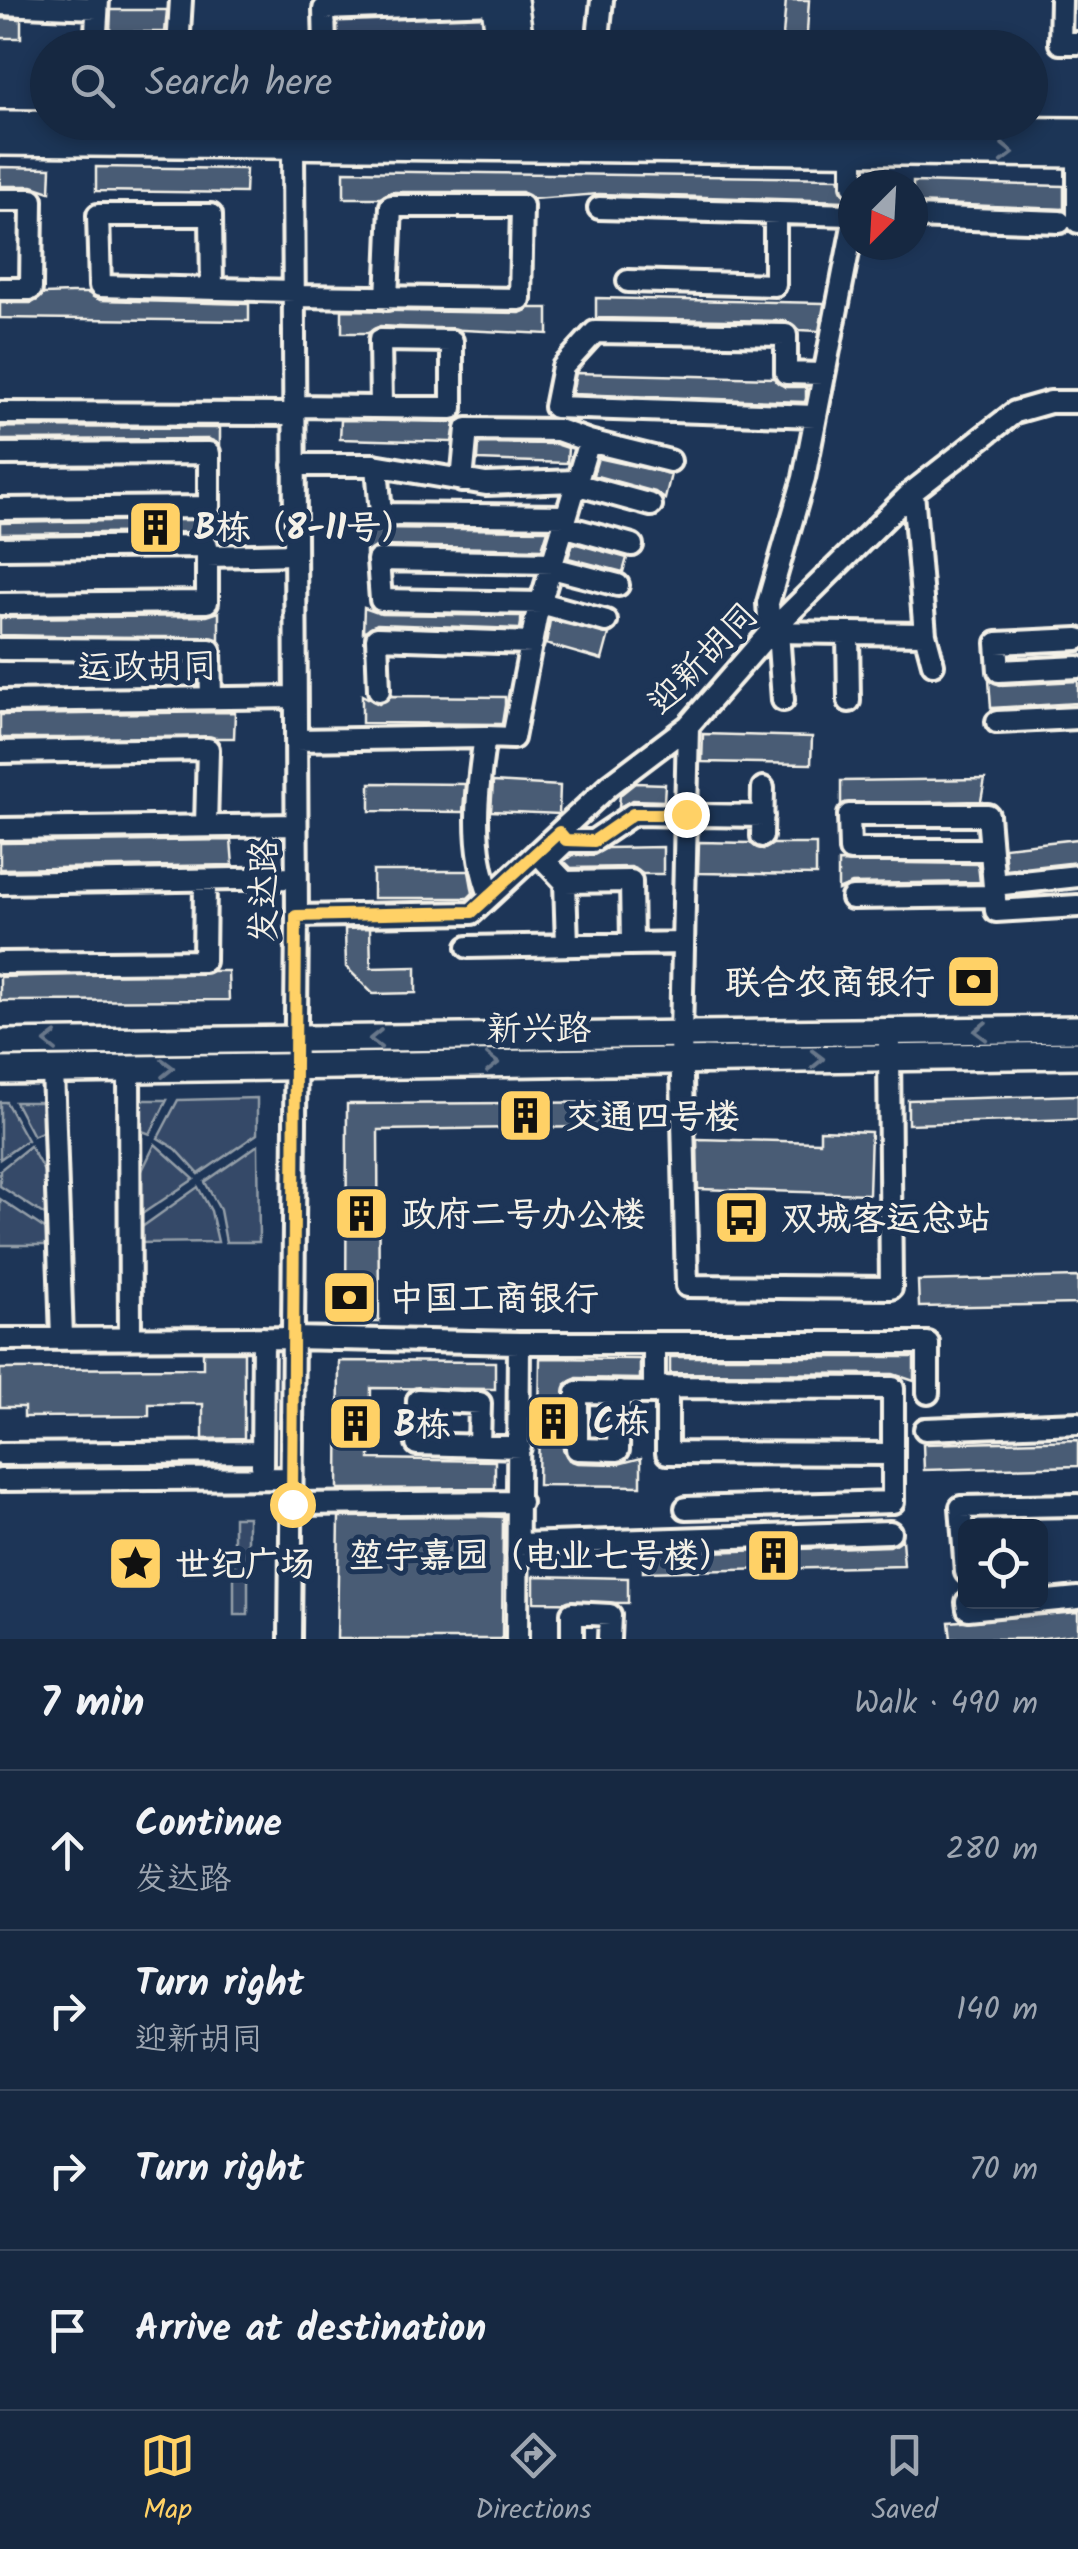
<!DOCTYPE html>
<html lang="en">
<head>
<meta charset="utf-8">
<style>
	body { margin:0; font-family:Kalam,"LXGW WenKai TC",sans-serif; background:#23344c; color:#f1f3f6 }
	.controls { position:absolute; right:30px; bottom:30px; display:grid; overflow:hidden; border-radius:15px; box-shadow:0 5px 15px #0003 }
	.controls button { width:90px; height:90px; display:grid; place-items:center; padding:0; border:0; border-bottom:2px solid #35445a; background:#162841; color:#f1f3f6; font:50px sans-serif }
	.compass { position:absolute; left:838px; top:170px; width:90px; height:90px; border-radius:50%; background:#162841; box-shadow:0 5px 15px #0003; rotate:204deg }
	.stop { position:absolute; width:30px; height:30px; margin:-22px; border:8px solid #ffd166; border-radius:50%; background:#fff }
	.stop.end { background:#ffd166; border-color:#fff; box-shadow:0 2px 10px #0008 }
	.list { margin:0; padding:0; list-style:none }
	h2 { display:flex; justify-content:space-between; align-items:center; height:130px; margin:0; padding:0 40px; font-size:42px }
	h2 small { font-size:32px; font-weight:400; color:#9ea6b1 }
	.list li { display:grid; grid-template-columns:65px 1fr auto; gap:30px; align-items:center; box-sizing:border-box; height:160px; padding:0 40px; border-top:2px solid #35445a }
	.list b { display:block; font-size:38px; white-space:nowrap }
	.list p { margin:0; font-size:32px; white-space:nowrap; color:#9ea6b1 }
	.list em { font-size:32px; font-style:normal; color:#9ea6b1 }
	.icon { flex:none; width:55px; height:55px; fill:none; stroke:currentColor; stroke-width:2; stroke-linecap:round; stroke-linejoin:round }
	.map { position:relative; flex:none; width:1078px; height:1639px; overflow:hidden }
	.search { position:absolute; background:#162841; box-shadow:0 5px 15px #0003; left:30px; right:30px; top:30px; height:110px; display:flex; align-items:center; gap:25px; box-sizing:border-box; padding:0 35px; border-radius:55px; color:#9ea6b1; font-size:38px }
	.sheet { height:770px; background:#162841 }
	nav { display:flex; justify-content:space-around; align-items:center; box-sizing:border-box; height:140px; border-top:2px solid #35445a; background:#162841; font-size:28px; color:#9ea6b1 }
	nav a { display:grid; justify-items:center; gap:5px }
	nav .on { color:#ffd166 }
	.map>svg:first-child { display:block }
</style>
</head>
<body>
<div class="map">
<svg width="1078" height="1639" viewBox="0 0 1078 1639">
	<rect width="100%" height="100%" fill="#1d3557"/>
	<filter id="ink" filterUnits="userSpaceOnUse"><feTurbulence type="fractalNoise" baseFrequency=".01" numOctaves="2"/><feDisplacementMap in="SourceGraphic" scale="20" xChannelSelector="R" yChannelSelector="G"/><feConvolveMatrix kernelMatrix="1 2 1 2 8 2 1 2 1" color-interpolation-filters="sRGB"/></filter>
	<g filter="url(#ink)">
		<path fill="#354a67" stroke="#949ea8" stroke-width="2.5" d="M481,9L487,47H329V14Z
			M257,1098V1134L199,1174L176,1149L158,1138L178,1100Z
			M134,1100H167L150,1134L134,1128Z
			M0,1102H6L27,1140L0,1159Z
			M15,1102H48L49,1129L33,1136Z
			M155,1144L194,1179L136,1218V1183Z
			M258,1145L259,1242H226L220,1210L205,1182Z
			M30,1146L51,1184V1219L0,1186V1170Z
			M198,1187L211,1211L218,1242L135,1243V1232Z
			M0,1199L51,1233L52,1245H0Z
			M234,1517H248V1615H234Z"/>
		<path fill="#485b74" stroke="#f4f1e8" stroke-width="2.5" d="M786,0H809L806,48H782Z
			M111,10H167L165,32H110Z
			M0,18L21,19V38H0Z
			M0,167L51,168L50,192L32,186H0Z
			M96,167L246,169L245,193L96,191Z
			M344,171L839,178L846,201L599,194L533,199L522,192H391L380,198H344Z
			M913,182L1064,186V209L913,203Z
			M71,293H88L100,300L249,304V321L0,318V303H32L44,294Z
			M596,298L824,303V305L819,331L799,330L786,321L596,318Z
			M530,308H548V334L380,326L368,333H342V310L520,313Z
			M576,373L774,378L785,387H806V398L805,402L572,394Z
			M341,420L452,422L456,421L452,442L340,439Z
			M0,427L220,428V445L209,439L0,440Z
			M479,443L556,444L568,448L567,463L478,460Z
			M598,458L671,474L665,499L655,492L593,475Z
			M216,519V536L207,532L0,534V523Z
			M366,525L381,528L548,530L542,549L378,546L366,553Z
			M573,543L627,558L623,572L568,558Z
			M364,608L381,614L521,616V623L520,629L377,624L363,632Z
			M219,612V639L0,635V618L207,616Z
			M550,620L609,634L602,660L546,644Z
			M989,680L1000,685L1078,681V703L991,708Z
			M362,695L379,704L391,696L505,697V705L502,724L362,723Z
			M235,712L234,738H0V715Z
			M703,734L812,737L811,764L702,762Z
			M985,779L981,801L841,804V781Z
			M493,782L560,786L559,814L491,811Z
			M370,783L465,784L463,812L370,811Z
			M635,783L665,784L664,801L633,800L619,807L620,795Z
			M1078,839V862L1006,870L1004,847Z
			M231,840L233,865L0,869V843Z
			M699,842L750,843L763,850L773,844H816V875L698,873Z
			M663,847V874H643L631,867L571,868L564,861L572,855H594L607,848Z
			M838,862L978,864L980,882L852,884L838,890Z
			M373,871H469L473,893L468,898H373Z
			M370,928L371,968L416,967V993L373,994L346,967L345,929Z
			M213,971H228L229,1000L0,1001V977Z
			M1078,1095V1119L908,1124V1100Z
			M665,1102L666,1126L378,1130L379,1322H346L347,1104Z
			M820,1130L871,1132L869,1194L698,1189L697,1139L820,1142Z
			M1078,1277V1304L919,1307L918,1281Z
			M203,1352H244V1438L203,1439V1404H149V1416L24,1417V1407H0V1369L203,1368Z
			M670,1357H914V1381L893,1374L670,1373Z
			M540,1358L640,1359V1379L577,1378L566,1384L563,1449L569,1460L577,1463L618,1464L641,1458V1486L538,1485Z
			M339,1361L495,1362V1389L371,1388L370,1459L495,1461V1488L338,1489Z
			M1078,1440V1466L924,1470L923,1444Z
			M476,1516L503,1517L502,1639H337L339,1517Z
			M902,1539L904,1566L643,1572V1554L890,1546Z
			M534,1576L628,1578V1603L534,1602Z
			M1078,1612V1634L1035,1639H951L949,1622Z"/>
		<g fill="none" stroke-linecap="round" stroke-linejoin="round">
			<defs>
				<path id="minor" d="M1061,0L1060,43H1078
					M0,4L97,8
					M95,48L98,0
					M178,48L181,0
					M325,48L324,9L495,3
					M597,48L602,0
					M853,151V185
					M1078,166V222
					M0,200H32L31,289H0
					M599,208L853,215
					M913,217L1060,222
					M853,226L804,478L768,603L770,632L925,634L913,492
					M628,281L775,285V213
					M212,289L211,215H98L100,286L294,291
					M294,296L520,299L522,206H391L387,299
					M294,406L452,408V341L380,340L381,407
					M0,413L294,414
					M815,416L555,407L563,367L595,332L786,335V373L823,374
					M0,454L209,453V507L0,509
					M294,465H374L486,484L576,481
					M377,466L381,514L566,516
					M462,481L467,429L558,430L589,441
					M575,484L651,505
					M563,526L632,545
					M0,548L207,546V602L0,604
					M207,556L295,554
					M553,563L378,560L381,600L541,603L606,621
					M552,568L618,585
					M778,632L783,700
					M848,633L849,701
					M925,634L933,664
					M1078,639L997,643L999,671L1078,667
					M0,649L210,650L211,698
					M379,690L377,638L532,643
					M0,701L295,697
					M997,722L1078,718
					M688,726L681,1035L687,1286L891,1288L889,1045
					M296,740L485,737
					M0,752L208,749L206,826
					M0,829L296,825
					M762,836L763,788
					M991,850H850L849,815H988L996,911L1078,906
					M565,882L567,945
					M0,883L296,878
					M994,885L1078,876
					M490,895C470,846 477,789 485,737L513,738L536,618L589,441L670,461
					M852,898L995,896
					M297,916L472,913L610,785L688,726L770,632L911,493L1015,412L1050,402H1078
					M632,944L631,881L565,882L545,861L566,841H593L633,814L763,816
					M468,947L683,943
					M0,963L204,961L205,880
					M129,1069L130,1337
					M53,1070L62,1338
					M0,1339L292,1338L519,1343L517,1639
					M519,1343H928V1393
					M654,1387L893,1388V1454L667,1453V1387
					M619,1392L618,1450L577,1449V1392L654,1393V1343
					M925,1429L1078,1423
					M479,1446L480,1403L418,1400L417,1444L520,1447
					M0,1454L262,1452
					M262,1466L263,1338
					M0,1480L291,1478
					M292,1504L520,1502
					M686,1508L893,1502V1454
					M519,1544L890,1532
					M966,1572L961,1507L1078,1505
					M967,1602L968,1609L1078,1598
					M290,1639L297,916L293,144
					M572,1639V1613L610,1615L609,1639"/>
				<path id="major" d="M494,0L501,48
					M514,0L521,48
					M0,124L1078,131
					M0,142L1078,154
					M0,1043L1078,1029
					M0,1071L1078,1055"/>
			</defs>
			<use href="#minor" stroke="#f4f1e8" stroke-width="28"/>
			<use href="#major" stroke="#f4f1e8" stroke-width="32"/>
			<use href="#minor" stroke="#1d3557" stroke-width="20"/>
			<use href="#major" stroke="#1d3557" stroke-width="25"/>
		</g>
		<defs><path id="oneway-chevron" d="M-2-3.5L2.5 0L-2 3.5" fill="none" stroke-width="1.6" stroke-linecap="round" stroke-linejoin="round" transform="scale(2.5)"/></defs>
		<g stroke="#68778a">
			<use href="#oneway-chevron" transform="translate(1007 153) rotate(1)"/>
			<use href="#oneway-chevron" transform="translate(981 1031) rotate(179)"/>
			<use href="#oneway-chevron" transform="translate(376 1039) rotate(179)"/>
			<use href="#oneway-chevron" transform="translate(51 1042) rotate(180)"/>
			<use href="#oneway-chevron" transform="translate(817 1059) rotate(-1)"/>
			<use href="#oneway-chevron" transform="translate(492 1063)"/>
			<use href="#oneway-chevron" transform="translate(167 1068) rotate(-1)"/>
		</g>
	</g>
	<g fill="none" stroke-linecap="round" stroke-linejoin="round" filter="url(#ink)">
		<path stroke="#ffd166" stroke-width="12" d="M292,1504L296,916L472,912L559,832L566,840L594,841L633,814H686"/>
	</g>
	<defs>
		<symbol id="building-square" viewBox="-11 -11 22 22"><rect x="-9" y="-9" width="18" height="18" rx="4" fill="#ffd166" stroke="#1d3557"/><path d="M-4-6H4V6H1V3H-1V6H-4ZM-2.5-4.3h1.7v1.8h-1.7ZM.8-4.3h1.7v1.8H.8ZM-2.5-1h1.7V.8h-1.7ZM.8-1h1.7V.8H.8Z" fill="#111"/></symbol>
		<symbol id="bank-square" viewBox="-11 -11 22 22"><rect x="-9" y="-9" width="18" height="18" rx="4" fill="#ffd166" stroke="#1d3557"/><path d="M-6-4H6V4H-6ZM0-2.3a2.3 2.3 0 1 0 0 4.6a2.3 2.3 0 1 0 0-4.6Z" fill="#111"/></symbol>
		<symbol id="bus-square" viewBox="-11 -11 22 22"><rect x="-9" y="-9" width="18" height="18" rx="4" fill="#ffd166" stroke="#1d3557"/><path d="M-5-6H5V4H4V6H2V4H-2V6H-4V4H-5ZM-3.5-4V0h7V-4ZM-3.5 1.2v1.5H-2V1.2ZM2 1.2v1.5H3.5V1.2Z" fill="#111"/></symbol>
		<symbol id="sight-square" viewBox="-11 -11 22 22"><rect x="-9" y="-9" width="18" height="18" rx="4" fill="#ffd166" stroke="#1d3557"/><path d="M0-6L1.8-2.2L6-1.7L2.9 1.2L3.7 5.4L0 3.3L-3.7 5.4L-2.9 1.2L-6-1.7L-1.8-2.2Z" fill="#111"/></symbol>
	</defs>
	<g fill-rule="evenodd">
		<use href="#building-square" x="124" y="496" width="63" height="63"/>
		<use href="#bank-square" x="942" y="950" width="63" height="63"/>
		<use href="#building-square" x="494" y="1084" width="63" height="63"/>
		<use href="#building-square" x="330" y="1182" width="63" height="63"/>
		<use href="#bus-square" x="710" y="1186" width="63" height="63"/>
		<use href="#bank-square" x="318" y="1266" width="63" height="63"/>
		<use href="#building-square" x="522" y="1390" width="63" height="63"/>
		<use href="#building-square" x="324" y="1392" width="63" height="63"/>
		<use href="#building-square" x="742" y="1524" width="63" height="63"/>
		<use href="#sight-square" x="104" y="1532" width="63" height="63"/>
	</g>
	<g text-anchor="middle" stroke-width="10" stroke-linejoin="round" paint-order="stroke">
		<g font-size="35" font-weight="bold" fill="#f4f1e8" stroke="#1d3557" text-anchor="start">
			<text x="194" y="539">B栋（8-11号）</text>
			<text x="935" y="994" text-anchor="end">联合农商银行</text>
			<text x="565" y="1128">交通四号楼</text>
			<text x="401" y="1226">政府二号办公楼</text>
			<text x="781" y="1230">双城客运总站</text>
			<text x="389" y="1310">中国工商银行</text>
			<text x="593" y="1433">C栋</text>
			<text x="394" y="1436">B栋</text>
			<text x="734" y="1567" text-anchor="end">堃宇嘉园（电业七号楼）</text>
			<text x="175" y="1576">世纪广场</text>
		</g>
		<g font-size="35" fill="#f4f1e8" stroke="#1d3557">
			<text transform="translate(702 658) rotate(-46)" y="12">迎新胡同</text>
			<text transform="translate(147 666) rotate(-1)" y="12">运政胡同</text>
			<text transform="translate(263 891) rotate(-90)" y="12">发达路</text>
			<text x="539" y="1040">新兴路</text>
		</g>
	</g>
</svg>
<div class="controls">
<button><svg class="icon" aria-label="locate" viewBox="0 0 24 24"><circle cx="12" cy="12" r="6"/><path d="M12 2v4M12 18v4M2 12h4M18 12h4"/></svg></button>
</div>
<svg class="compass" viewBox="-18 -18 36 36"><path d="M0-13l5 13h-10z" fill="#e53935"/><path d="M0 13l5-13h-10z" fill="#9ea6b1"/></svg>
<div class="stop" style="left:292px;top:1504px"></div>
<div class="stop end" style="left:686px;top:814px"></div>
<div class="search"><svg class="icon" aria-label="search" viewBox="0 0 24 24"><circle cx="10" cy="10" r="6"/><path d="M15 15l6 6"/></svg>Search here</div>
</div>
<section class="sheet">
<h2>7 min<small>Walk · 490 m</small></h2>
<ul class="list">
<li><svg class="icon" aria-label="ahead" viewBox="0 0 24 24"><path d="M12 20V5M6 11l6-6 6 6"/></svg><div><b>Continue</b><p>发达路</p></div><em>280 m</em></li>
<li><svg class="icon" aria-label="right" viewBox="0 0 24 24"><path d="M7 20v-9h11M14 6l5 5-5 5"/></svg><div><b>Turn right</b><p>迎新胡同</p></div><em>140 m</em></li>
<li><svg class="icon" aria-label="right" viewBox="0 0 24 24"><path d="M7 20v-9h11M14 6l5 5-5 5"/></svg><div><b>Turn right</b></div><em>70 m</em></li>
<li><svg class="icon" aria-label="arrive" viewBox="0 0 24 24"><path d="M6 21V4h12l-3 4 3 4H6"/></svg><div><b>Arrive at destination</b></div></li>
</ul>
</section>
<nav>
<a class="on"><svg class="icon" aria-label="map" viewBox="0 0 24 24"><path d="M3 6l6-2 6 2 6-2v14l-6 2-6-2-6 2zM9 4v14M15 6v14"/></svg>Map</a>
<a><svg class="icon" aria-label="directions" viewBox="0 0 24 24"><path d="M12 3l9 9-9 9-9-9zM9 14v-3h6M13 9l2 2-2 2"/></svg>Directions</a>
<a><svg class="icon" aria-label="saved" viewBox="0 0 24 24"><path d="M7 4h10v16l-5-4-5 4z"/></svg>Saved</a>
</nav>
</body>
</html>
